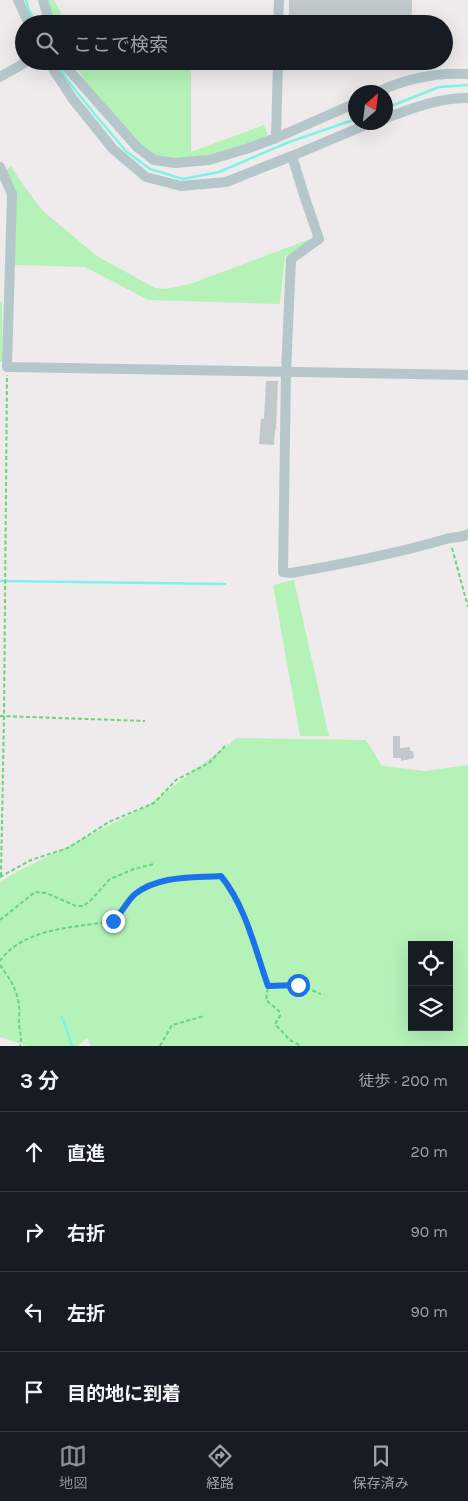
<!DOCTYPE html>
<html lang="ja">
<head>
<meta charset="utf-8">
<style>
	body { margin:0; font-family:Karla,"Noto Sans JP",sans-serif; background:#20242c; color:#f1f3f6 }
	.controls { position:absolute; right:15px; bottom:15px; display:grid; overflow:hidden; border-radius:0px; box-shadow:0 5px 20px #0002 }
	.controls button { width:45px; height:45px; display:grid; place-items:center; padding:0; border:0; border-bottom:1px solid #363941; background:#171b24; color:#f1f3f6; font:25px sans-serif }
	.compass { position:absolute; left:348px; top:85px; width:45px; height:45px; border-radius:50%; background:#171b24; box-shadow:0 5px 20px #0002; rotate:28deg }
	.stop { position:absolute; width:15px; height:15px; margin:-11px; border:4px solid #1a73e8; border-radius:50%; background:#fff }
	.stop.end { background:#1a73e8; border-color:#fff; box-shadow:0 1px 5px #0008 }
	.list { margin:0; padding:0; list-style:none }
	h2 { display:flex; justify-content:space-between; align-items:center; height:65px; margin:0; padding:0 20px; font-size:21px }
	h2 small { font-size:16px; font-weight:400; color:#9ea1a6 }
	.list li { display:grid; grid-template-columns:32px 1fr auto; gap:15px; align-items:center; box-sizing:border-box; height:80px; padding:0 20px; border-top:1px solid #363941 }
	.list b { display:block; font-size:19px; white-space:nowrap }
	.list em { font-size:16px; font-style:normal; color:#9ea1a6 }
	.icon { flex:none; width:28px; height:28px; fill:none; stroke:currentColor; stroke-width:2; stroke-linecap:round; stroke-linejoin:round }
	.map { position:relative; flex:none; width:468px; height:1046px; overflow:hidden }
	.search { position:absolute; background:#171b24; box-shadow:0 5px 20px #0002; left:15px; right:15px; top:15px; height:55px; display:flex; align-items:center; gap:12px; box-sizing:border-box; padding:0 18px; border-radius:28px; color:#9ea1a6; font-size:19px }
	.sheet { height:385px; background:#171b24 }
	nav { display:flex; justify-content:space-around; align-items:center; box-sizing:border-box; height:70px; border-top:1px solid #363941; background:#171b24; font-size:14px; color:#9ea1a6 }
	nav a { display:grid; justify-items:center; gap:2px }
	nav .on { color:#8c9099 }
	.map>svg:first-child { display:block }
</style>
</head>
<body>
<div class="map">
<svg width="468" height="1046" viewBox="0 0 468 1046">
	<rect width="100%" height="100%" fill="#efebec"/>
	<path fill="#b4f2b8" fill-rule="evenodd" d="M46,0H54L67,24H54Z
		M72,61H191V152L264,125L268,136C237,147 192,165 159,158C147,156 105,108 96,96C88,85 80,73 72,61Z
		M11,166L24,186L43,211L97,256L155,288L165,289L190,284L313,238L311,242L285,256L280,303L278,304L148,300L85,267L14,265L6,171Z
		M0,302H2L3,362H0Z
		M294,580L329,736H300L273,585Z
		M237,738L366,740L382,766L425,771L468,765V1046H91L87,1038L78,1046H27L0,1037V883L9,876L147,806ZM412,945H449V1027H412Z"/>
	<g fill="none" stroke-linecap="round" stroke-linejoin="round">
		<path stroke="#7df3e6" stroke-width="2.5" d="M26,0L29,10L36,24
			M57,61L65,77L97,117L126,151L150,169L183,179L219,172L289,142L356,119
			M386,108L439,87L468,85
			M0,581L225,584
			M62,1017L72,1046"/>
	</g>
	<path fill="#c2c9cc" d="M289,0H412V12L410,24H289Z
		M266,381H278L276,429H275L274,445L259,444L261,418L264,419Z
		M393,736H400V748L410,747V751H413L414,758L401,761V758H393Z"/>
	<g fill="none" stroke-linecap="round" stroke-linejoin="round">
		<path stroke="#69d37d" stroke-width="2" stroke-dasharray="4 2.5" stroke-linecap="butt" d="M452,548L468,607
			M0,716L145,721
			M1,876L4,716L7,375
			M0,877L31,860L68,848L109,822L154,803L176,780L209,763L227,744
			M0,920L35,892L46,893L76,906H83L91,900L110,879L134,869L154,864
			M0,961C3,957 7,952 11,949C39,927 79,927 113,921C122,913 127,901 135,894C159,875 193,878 221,876L231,888L245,919L268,986L266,1000L279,1011L280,1016L275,1024L290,1040L301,1046
			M0,965C13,983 21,996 19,1019C18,1028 23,1036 20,1046
			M268,986L299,985L321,994
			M160,1046L172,1025L204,1016"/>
		<path stroke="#b5c7cb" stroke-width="10" d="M18,0L29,24
			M43,0L50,24
			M278,24L279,0
			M48,61L72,98L113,149L146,177L181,186L226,182L292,156L304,195L319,239L291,259L286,372L283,572L291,573C343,564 395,554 446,539C453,537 462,538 468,534
			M64,61L68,69L137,147L154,160L175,163L209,160L246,149L276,138L278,61
			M0,77L28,61
			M377,92C405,79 437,72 468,74
			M386,118C413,108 438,98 468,98
			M276,138L356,103
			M292,156L373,122
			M0,167L12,194L7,367L468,375"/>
	</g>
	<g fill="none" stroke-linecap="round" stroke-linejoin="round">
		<path stroke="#1a73e8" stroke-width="6" d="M113,921C122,913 127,901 135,894C159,875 193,878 221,876C246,907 255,949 268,986L298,985"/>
	</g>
</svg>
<div class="controls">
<button><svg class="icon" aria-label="locate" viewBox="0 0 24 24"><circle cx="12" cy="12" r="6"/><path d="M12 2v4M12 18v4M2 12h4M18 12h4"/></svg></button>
<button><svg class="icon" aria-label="layers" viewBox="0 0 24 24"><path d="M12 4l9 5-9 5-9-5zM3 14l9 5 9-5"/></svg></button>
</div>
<svg class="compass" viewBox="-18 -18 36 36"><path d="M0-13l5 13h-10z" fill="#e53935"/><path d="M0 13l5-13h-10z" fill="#9ea1a6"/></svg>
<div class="stop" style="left:298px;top:985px"></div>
<div class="stop end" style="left:113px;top:921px"></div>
<div class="search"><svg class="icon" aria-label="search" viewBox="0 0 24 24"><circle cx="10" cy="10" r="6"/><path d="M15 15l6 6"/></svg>ここで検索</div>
</div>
<section class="sheet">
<h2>3 分<small>徒歩 · 200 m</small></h2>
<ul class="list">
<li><svg class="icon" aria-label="ahead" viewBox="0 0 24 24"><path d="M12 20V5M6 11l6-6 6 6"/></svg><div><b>直進</b></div><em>20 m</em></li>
<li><svg class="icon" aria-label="right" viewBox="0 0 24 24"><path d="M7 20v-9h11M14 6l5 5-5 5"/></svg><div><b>右折</b></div><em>90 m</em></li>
<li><svg class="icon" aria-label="left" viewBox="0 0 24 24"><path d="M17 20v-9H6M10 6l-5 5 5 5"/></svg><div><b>左折</b></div><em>90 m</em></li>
<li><svg class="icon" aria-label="arrive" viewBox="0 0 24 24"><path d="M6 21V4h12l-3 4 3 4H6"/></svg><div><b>目的地に到着</b></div></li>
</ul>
</section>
<nav>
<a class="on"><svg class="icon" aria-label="map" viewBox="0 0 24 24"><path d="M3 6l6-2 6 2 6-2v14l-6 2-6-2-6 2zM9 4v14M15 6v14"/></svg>地図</a>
<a><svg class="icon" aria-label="directions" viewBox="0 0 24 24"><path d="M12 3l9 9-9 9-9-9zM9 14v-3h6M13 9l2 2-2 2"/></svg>経路</a>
<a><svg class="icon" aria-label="saved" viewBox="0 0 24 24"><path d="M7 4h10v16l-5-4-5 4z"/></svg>保存済み</a>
</nav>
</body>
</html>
